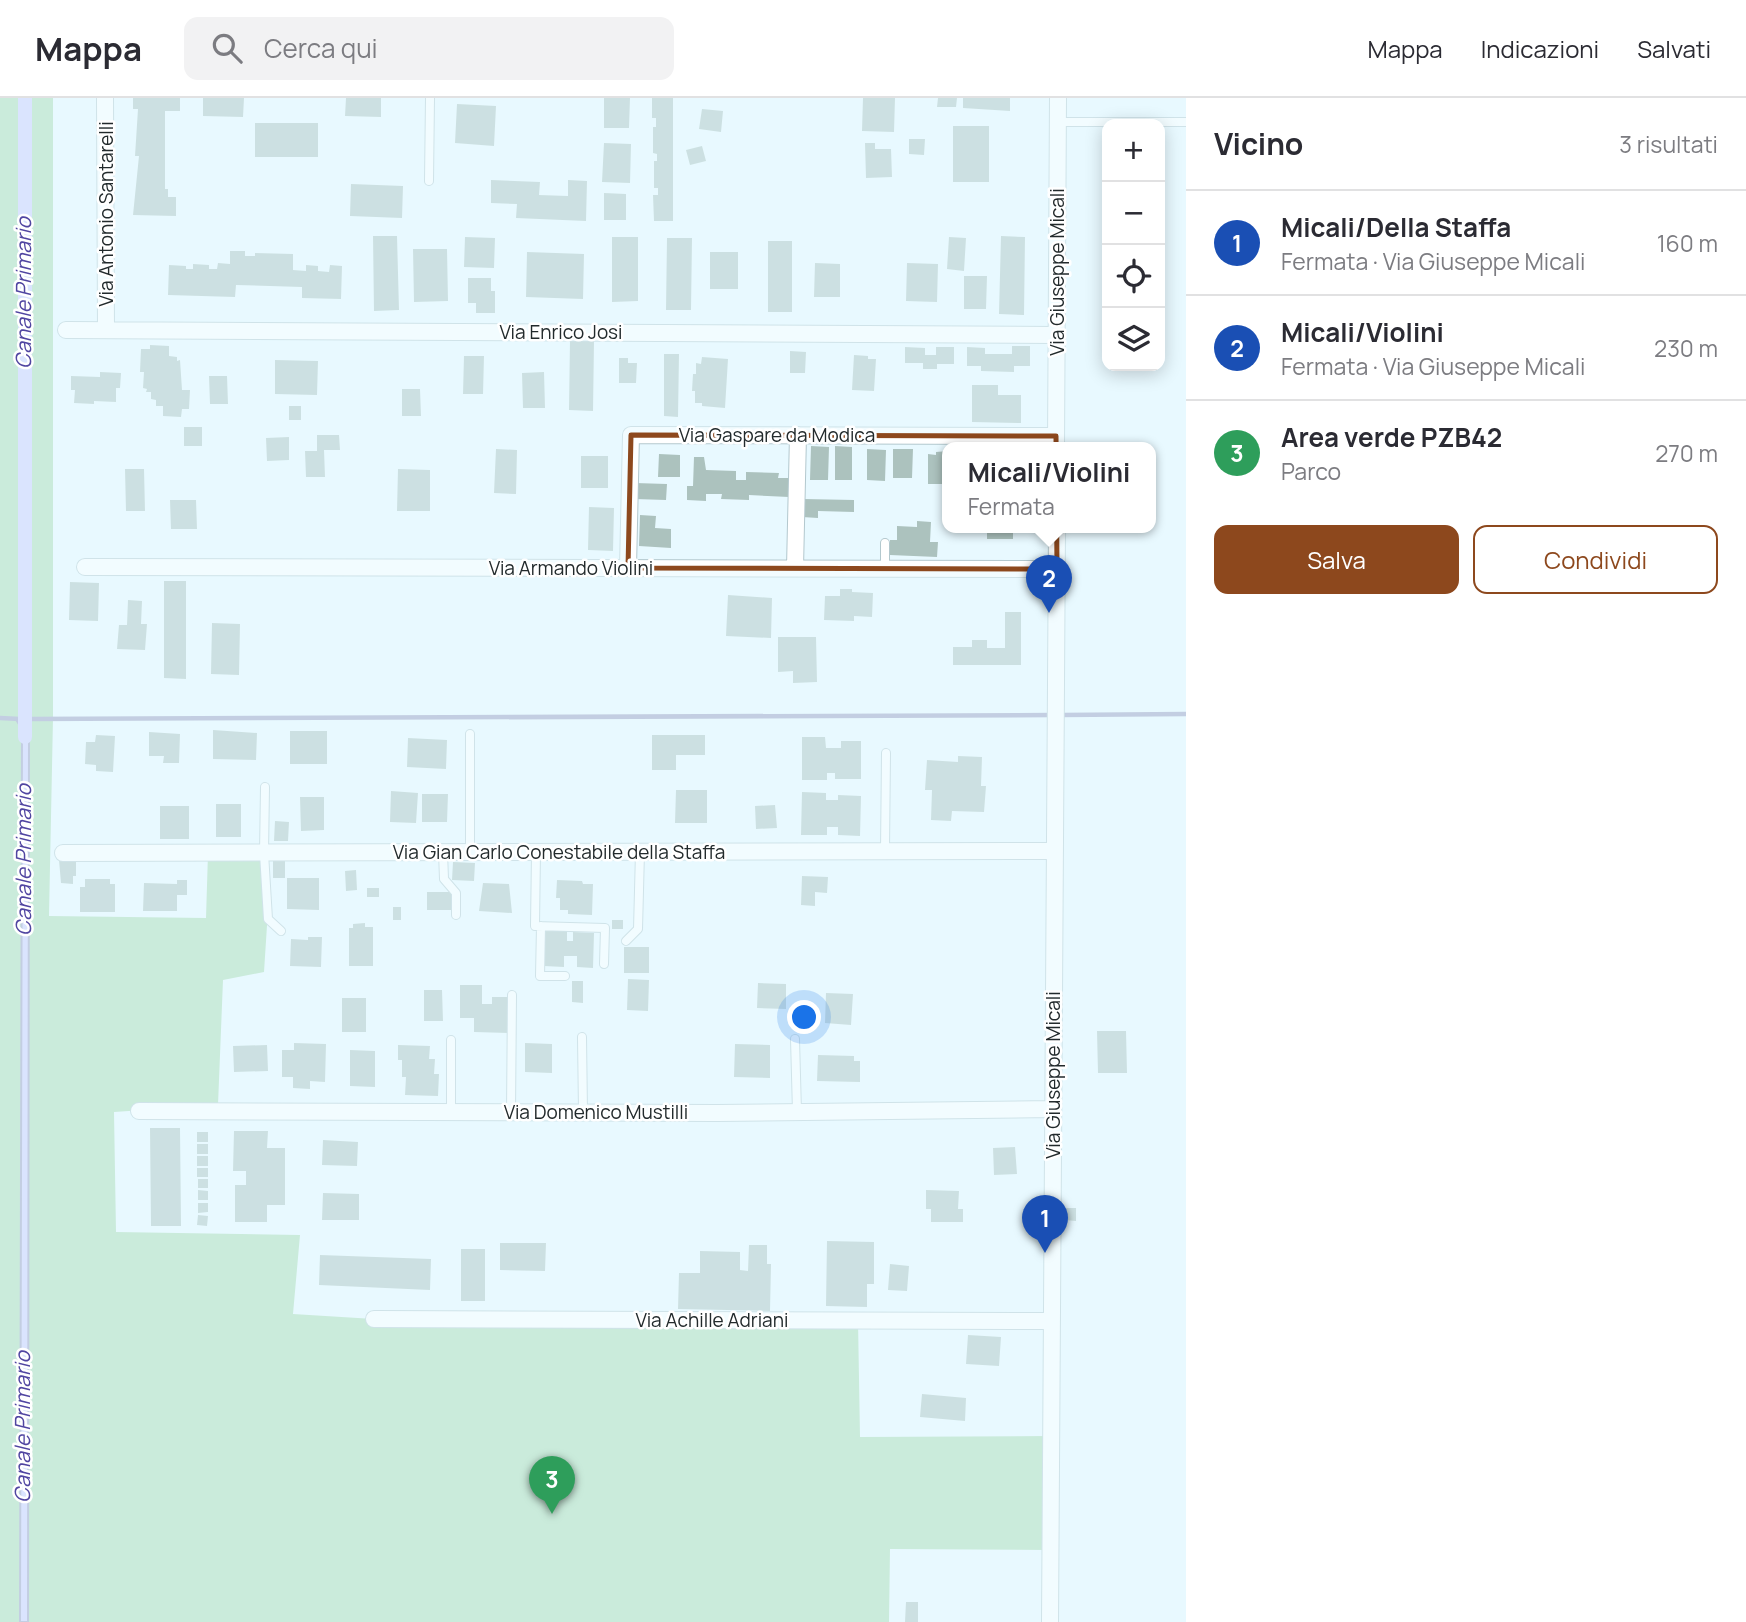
<!DOCTYPE html>
<html lang="it">
<head>
<meta charset="utf-8">
<style>
	body { margin:0; font-family:Manrope,sans-serif; background:#f2f2f3; color:#2b2b33 }
	.controls { position:absolute; right:21px; top:21px; display:grid; overflow:hidden; border-radius:14px; box-shadow:0 4px 18px #0003 }
	.controls button { width:63px; height:63px; display:grid; place-items:center; padding:0; border:0; border-bottom:2px solid #e1e1e2; background:#fff; color:#2b2b33; font:35px sans-serif }
	.you { position:absolute; left:805px; top:920px; width:24px; height:24px; margin:-18px; border:5px solid #fff; border-radius:50%; background:#1a73e8; box-shadow:0 0 0 10px #1a73e833 }
	.badge { display:grid; place-items:center; width:46px; height:46px; border-radius:50%; background:#8d481d; color:#fff; font-size:23px; font-weight:700 }
	.pin { position:absolute; translate:-50% -58px; filter:drop-shadow(0 2px 4px #0008) }
	.pin::after { content:''; position:absolute; top:37px; width:24px; height:21px; background:inherit; clip-path:polygon(0 0,100% 0,50% 100%) }
	.popup { position:absolute; left:942px; top:344px; width:214px; height:91px; box-sizing:border-box; display:grid; place-content:center; border-radius:14px; background:#fff; filter:drop-shadow(0 2px 5px #0005); font-size:23px; white-space:nowrap; color:#7c7c81 }
	.popup b { font-size:26px; color:#2b2b33 }
	.popup::after { content:''; position:absolute; left:50%; top:100%; margin-left:-14px; border:14px solid transparent; border-top-color:#fff }
	.list { margin:0; padding:0; list-style:none }
	h2 { display:flex; justify-content:space-between; align-items:center; height:91px; margin:0; padding:0 28px; font-size:30px }
	h2 small { font-size:23px; font-weight:400; color:#7c7c81 }
	.list li { display:grid; grid-template-columns:46px 1fr auto; gap:21px; align-items:center; box-sizing:border-box; height:105px; padding:0 28px; border-top:2px solid #e1e1e2 }
	.list b { display:block; font-size:26px; white-space:nowrap }
	.list p { margin:0; font-size:23px; white-space:nowrap; color:#7c7c81 }
	.list em { font-size:23px; font-style:normal; color:#7c7c81 }
	.actions { display:flex; gap:14px; padding:21px 28px }
	.actions a { flex:1; padding:16px 0; border:2px solid #8d481d; border-radius:14px; text-align:center; font-size:24px; color:#8d481d }
	.actions .main { background:#8d481d; color:#fff }
	.icon { flex:none; width:38px; height:38px; fill:none; stroke:currentColor; stroke-width:2; stroke-linecap:round; stroke-linejoin:round }
	.map { position:relative; flex:none; width:1186px; height:1524px; overflow:hidden }
	header { display:flex; align-items:center; gap:42px; box-sizing:border-box; height:98px; padding:0 35px; background:#fff; border-bottom:2px solid #e1e1e2 }
	header strong { font-size:33px }
	nav { display:flex; gap:38px; margin-inline-start:auto; font-size:24px }
	.search { width:490px; height:63px; background:#f2f2f3; display:flex; align-items:center; gap:18px; box-sizing:border-box; padding:0 24px; border-radius:14px; color:#7c7c81; font-size:26px }
	main { display:flex }
	aside { flex:1; background:#fff }
	.map>svg:first-child { display:block }
</style>
</head>
<body>
<header>
<strong>Mappa</strong>
<div class="search"><svg class="icon" aria-label="search" viewBox="0 0 24 24"><circle cx="10" cy="10" r="6"/><path d="M15 15l6 6"/></svg>Cerca qui</div>
<nav><a>Mappa</a><a>Indicazioni</a><a>Salvati</a></nav>
</header>
<main>
<div class="map">
<svg width="1186" height="1524" viewBox="0 0 1186 1524">
	<rect width="100%" height="100%" fill="#e8f9ff"/>
	<path fill="#a7d9b0" d="M0,0H53V620L49,818L206,820L208,755H264L268,812L264,874L223,882L218,1007L114,1014L116,1134L300,1137L293,1216L374,1221L858,1222L860,1339L1050,1338V1452L890,1451L889,1524H0Z"/>
	<path fill="#cacafc" stroke="#989abe" stroke-width="2" d="M15,620H32L29,630L28,1524H20L22,631Z"/>
	<g fill="none" stroke-linecap="round" stroke-linejoin="round">
		<path stroke="#989abe" stroke-width="4.5" d="M1061,617L1186,616
			M0,620L20,621
			M28,621L1052,617"/>
		<path stroke="#cacafc" stroke-width="14" d="M25,0V639"/>
	</g>
	<path fill="#acc2be" d="M133,0H180V13H165V91H168V99H176V118L133,117L139,58H135L138,11H133Z
		M203,0H244L243,19L203,18Z
		M346,0H381V19L345,18Z
		M604,0H630L629,30H604Z
		M652,0H673V123H654L653,97H658V90H654V63H657V56L653,55V29H656V20H652Z
		M863,0H895L894,34L862,33Z
		M938,0H957L956,9H937Z
		M963,0H1010V13L963,10Z
		M457,6L496,8L494,48L455,45Z
		M702,11L723,13L721,34L699,31Z
		M255,25H318V59H255Z
		M953,28H989V84H953Z
		M909,41H925L924,57L909,56Z
		M604,45L631,46L630,85L602,84Z
		M865,45H875V51H891L892,79L866,80Z
		M702,48L706,63L690,67L686,52Z
		M491,82L540,84L539,97L568,98V82L587,83L586,123L516,120L517,106L491,105Z
		M351,86L403,88L402,120L350,118Z
		M604,95L626,96V122H604Z
		M373,138H397L399,212L374,213Z
		M1001,138L1025,139L1024,217L999,216Z
		M465,139L495,140L494,170L464,169Z
		M612,139H638V203L612,204Z
		M949,139L966,140L964,173L947,171Z
		M667,140H692L691,212H666Z
		M768,143H792V214H768Z
		M413,151H447L448,203L414,204Z
		M230,153H245V158H255V155L293,156V172L306,173V167L318,168V173L329,174L330,167L342,168L341,201L302,200V189L236,187L235,199L168,197L169,167L186,168V171H193V166L209,167V171H217L218,165L230,166Z
		M527,154L584,156L583,201L526,199Z
		M710,154H738V191H710Z
		M815,165L840,166V199H814Z
		M907,165L938,166L937,204L906,203Z
		M964,178H987L986,211H964Z
		M468,180H491V193H495V215H476V205H468Z
		M570,242L594,243L593,313L569,312Z
		M150,247L169,248V258L177,259V263L180,262L182,292H190L189,311H182L181,319L163,318V308H156V302L151,301V294H146L147,291L143,290L144,274H140L141,251H150Z
		M1012,248H1030V268H1014V274L981,273V268H967V249L985,250V256H1012Z
		M905,249L925,250V257H936V249H954V266H937V271H923V265H905Z
		M790,253L806,254L805,275H790Z
		M664,256H679L678,319L664,318Z
		M854,257L868,258V261H876L874,293L852,292Z
		M464,258H484L483,296H463Z
		M702,259L728,261L725,310L702,308V305H695V293H692L693,276H696V265L701,266Z
		M619,260H628V265H637L636,285H619Z
		M275,262L318,263L317,297L275,296Z
		M100,274L121,275L120,290H116V304L94,303V306L74,305L75,292H71V278L100,279Z
		M544,274L545,310H523L522,275Z
		M209,278H227L228,306H210Z
		M972,287H998V297H1021V325L972,324Z
		M402,291H420L421,318H402Z
		M289,308H301V322H289Z
		M184,329H202V348H184Z
		M317,337H339L340,352H324L325,379H306L305,353H317Z
		M289,339V362L267,363L266,340Z
		M811,348L829,349L828,382H810Z
		M835,348L852,349V382H835Z
		M496,351L517,352L516,396L494,395Z
		M867,351L886,352L885,383L867,382Z
		M893,351H913L912,380H893Z
		M948,353V380H943V386H928V356L936,357V354Z
		M659,356L680,357V379H658Z
		M581,358H608V390H581Z
		M694,359H704L706,372L736,373V382H746V374L779,375L778,380H789V399L749,397V402L721,401L722,396H706V403L687,402V388H693Z
		M125,371H144L145,413H126Z
		M398,371L430,372V413H397Z
		M635,385L667,386L666,402L635,401Z
		M803,401L854,402V414L818,413V420L802,419Z
		M170,402H196L197,431H171Z
		M589,409L614,410L613,453L588,452Z
		M640,417L656,418L655,430L671,431V450L639,448Z
		M917,423L931,424L930,444H938L937,459L890,457V442H897V428L917,429Z
		M987,429H1013V441H987Z
		M164,483H186V581L164,580Z
		M70,484L99,485L98,523L69,522Z
		M840,491H852V494L873,495L872,519L854,518V523L824,522L825,498H840Z
		M728,497L772,500L771,540L726,538Z
		M128,502L142,503L141,526H147L145,552L117,551L119,527H127Z
		M1005,514H1021V567H953V549H972V542H987V550H1005Z
		M212,525L240,526L239,577L211,576Z
		M778,539H816L817,584L793,585V573L778,574Z
		M213,632L257,635L256,662L213,661Z
		M290,633H327V666H290Z
		M149,634L180,636L179,665H163L164,658H149Z
		M96,637L115,638L113,674L96,673V667L85,666L86,644H95Z
		M652,637H705V657H676V672H652Z
		M802,639H825L826,650H841V643H861V681H835V675H827V682H802Z
		M408,640L447,642L446,671L407,669Z
		M958,658L982,659L981,688H986L984,714L952,713L951,723L931,722L932,692H925L927,662L958,664Z
		M676,692H707V725H675Z
		M391,693L418,695L416,725L390,724Z
		M802,694L826,695V702H838V697L861,698L860,738L838,737V729H827V737H801Z
		M422,696H448L447,724H422Z
		M300,699H324V732L301,733Z
		M216,706H241V739H216Z
		M775,707L777,730L756,731L755,708Z
		M160,708H189V741H160Z
		M275,723L289,724L288,743H274Z
		M59,762L76,763V778H73V786L61,785Z
		M273,763H285V780H273Z
		M453,764L475,765L474,783L452,782Z
		M356,772L357,792L346,793L345,773Z
		M802,778L828,779L827,795L815,794V808L801,807Z
		M287,780H319V812L287,811Z
		M85,781H110V786H115V814H80V789H85Z
		M177,782H187V797H177V813H143L144,785L177,786Z
		M557,782L582,783L583,786H593L592,817L568,816V812H560V800H556Z
		M483,785L509,786L512,815L479,813Z
		M367,790H379V799H367Z
		M427,794H451V812H427Z
		M393,809H401V822H393Z
		M612,822H623V831H612Z
		M365,825V829H373V868H349V830H353V826Z
		M545,832L567,833V843H573V834L594,835L593,870L577,869V858H564V869L544,868Z
		M308,839H322L321,869L290,868L291,841L308,842Z
		M624,849H649V875H624Z
		M628,881L649,882L648,913L627,912Z
		M572,883H583V905L572,904Z
		M758,885L786,886V911L757,910Z
		M460,887H482V906H492V899H509V935L474,934V920H460Z
		M424,892H442L443,923H424Z
		M826,895L853,896L851,927L825,925Z
		M342,900H366V934H342Z
		M1097,933H1126L1127,975H1098Z
		M294,945L326,946L325,984L310,983V991L293,990V979H282V952H294Z
		M525,945L552,946V975L525,974Z
		M735,946L770,947V980L734,979Z
		M267,947L268,973L234,974L233,948Z
		M398,947L430,948L429,961H435L434,976H439L438,998L405,997L406,979H402V962H398Z
		M350,952L375,953V989L350,988Z
		M818,957L854,958V963H860V984L817,983Z
		M150,1030H180L181,1128H151Z
		M234,1033H268L267,1050H285V1107H267V1124H235V1087H246V1073H233Z
		M197,1034H208V1044H197Z
		M323,1042L358,1044L357,1068L322,1067Z
		M197,1046H208V1056H197Z
		M1015,1049L1017,1076L994,1077L993,1050Z
		M197,1058H208V1068H197Z
		M197,1070H208V1079H197Z
		M198,1081H208V1090H198Z
		M198,1092L208,1093V1102H198Z
		M926,1092L959,1093L958,1111H963V1124H931V1111H926Z
		M323,1095L359,1096V1122H322Z
		M198,1105H208V1114L198,1115Z
		M1065,1110H1076V1123L1065,1122Z
		M198,1117L208,1118L207,1128L197,1127Z
		M827,1143L874,1144V1186H867V1209L826,1208Z
		M500,1145H546L545,1173L500,1172Z
		M749,1147H767V1166H771L770,1213L678,1211L679,1175H700V1153L740,1154V1172L748,1173Z
		M461,1151H485V1203H461Z
		M320,1157L431,1161L430,1192L319,1187Z
		M890,1166L909,1168L907,1193L888,1192Z
		M968,1237L1001,1239L999,1268L966,1266Z
		M922,1296L966,1300L965,1323L920,1319Z
		M906,1504H918V1524H905Z"/>
	<g fill="none" stroke-linecap="round" stroke-linejoin="round">
		<defs>
			<path id="service" d="M1058,24H1186
				M429,83L430,0
				M885,445V470
				M470,636V754
				M265,689L264,755L268,821L281,833
				M885,753L886,655
				M443,754L444,781L456,795V817
				M536,754L535,828L605,830L604,866
				M541,828L540,878H565
				M626,843L638,831L640,754
				M582,939L583,1014
				M795,941L797,1014
				M451,1014V942
				M511,1014L512,897"/>
			<path id="minor" d="M105,0L106,232
				M66,232L1056,237
				M1056,348L1058,0
				M85,469L1057,471
				M628,470L631,337L1056,338
				M795,470L798,337
				M63,755L1055,753
				M139,1013L717,1015L1053,1011
				M374,1221L1050,1223
				M1050,1524L1057,429"/>
		</defs>
		<use href="#service" stroke="#b3c8ce" stroke-width="10"/>
		<use href="#minor" stroke="#b3c8ce" stroke-width="18"/>
		<use href="#service" stroke="#fff" stroke-width="8"/>
		<use href="#minor" stroke="#fff" stroke-width="16"/>
	</g>
	<path d="M0 0H1186V1524H0ZM631,337L1056,338L1057,471L628,470Z" fill="#e8f9ff" fill-opacity=".55" fill-rule="evenodd"/>
	<path fill="none" stroke="#8d481d" stroke-width="5" stroke-linejoin="round" d="M631,337L1056,338L1057,471L628,470Z"/>
	<g text-anchor="middle" stroke-width="5" stroke-linejoin="round" paint-order="stroke">
		<g font-size="19" fill="#222a2c" stroke="#fff">
			<text transform="translate(106 116) rotate(-90)" y="7">Via Antonio Santarelli</text>
			<text transform="translate(1057 174) rotate(-90)" y="7">Via Giuseppe Micali</text>
			<text x="561" y="241">Via Enrico Josi</text>
			<text x="777" y="344">Via Gaspare da Modica</text>
			<text x="571" y="477">Via Armando Violini</text>
			<text x="559" y="761">Via Gian Carlo Conestabile della Staffa</text>
			<text transform="translate(1053 977) rotate(-90)" y="7">Via Giuseppe Micali</text>
			<text x="596" y="1021">Via Domenico Mustilli</text>
			<text x="712" y="1229">Via Achille Adriani</text>
		</g>
		<g font-size="21" font-style="italic" fill="#5045a1" stroke="#fff">
			<text transform="translate(24 195) rotate(-90)" y="7">Canale Primario</text>
			<text transform="translate(24 762) rotate(-90)" y="7">Canale Primario</text>
			<text transform="translate(23 1329) rotate(-90)" y="7">Canale Primario</text>
		</g>
	</g>
</svg>
<div class="controls">
<button>+</button>
<button>−</button>
<button><svg class="icon" aria-label="locate" viewBox="0 0 24 24"><circle cx="12" cy="12" r="6"/><path d="M12 2v4M12 18v4M2 12h4M18 12h4"/></svg></button>
<button><svg class="icon" aria-label="layers" viewBox="0 0 24 24"><path d="M12 4l9 5-9 5-9-5zM3 14l9 5 9-5"/></svg></button>
</div>
<div class="you"></div>
<div class="pin badge" style="left:1045px;top:1155px;background:#1a4fb4">1</div>
<div class="pin badge" style="left:1049px;top:515px;background:#1a4fb4">2</div>
<div class="popup"><b>Micali/Violini</b>Fermata</div>
<div class="pin badge" style="left:552px;top:1416px;background:#2e9e5b">3</div>
</div>
<aside>
<h2>Vicino<small>3 risultati</small></h2>
<ul class="list">
<li><span class="badge" style="background:#1a4fb4">1</span><div><b>Micali/Della Staffa</b><p>Fermata · Via Giuseppe Micali</p></div><em>160 m</em></li>
<li><span class="badge" style="background:#1a4fb4">2</span><div><b>Micali/Violini</b><p>Fermata · Via Giuseppe Micali</p></div><em>230 m</em></li>
<li><span class="badge" style="background:#2e9e5b">3</span><div><b>Area verde PZB42</b><p>Parco</p></div><em>270 m</em></li>
</ul>
<div class="actions"><a class="main">Salva</a><a>Condividi</a></div>
</aside>
</main>
</body>
</html>
